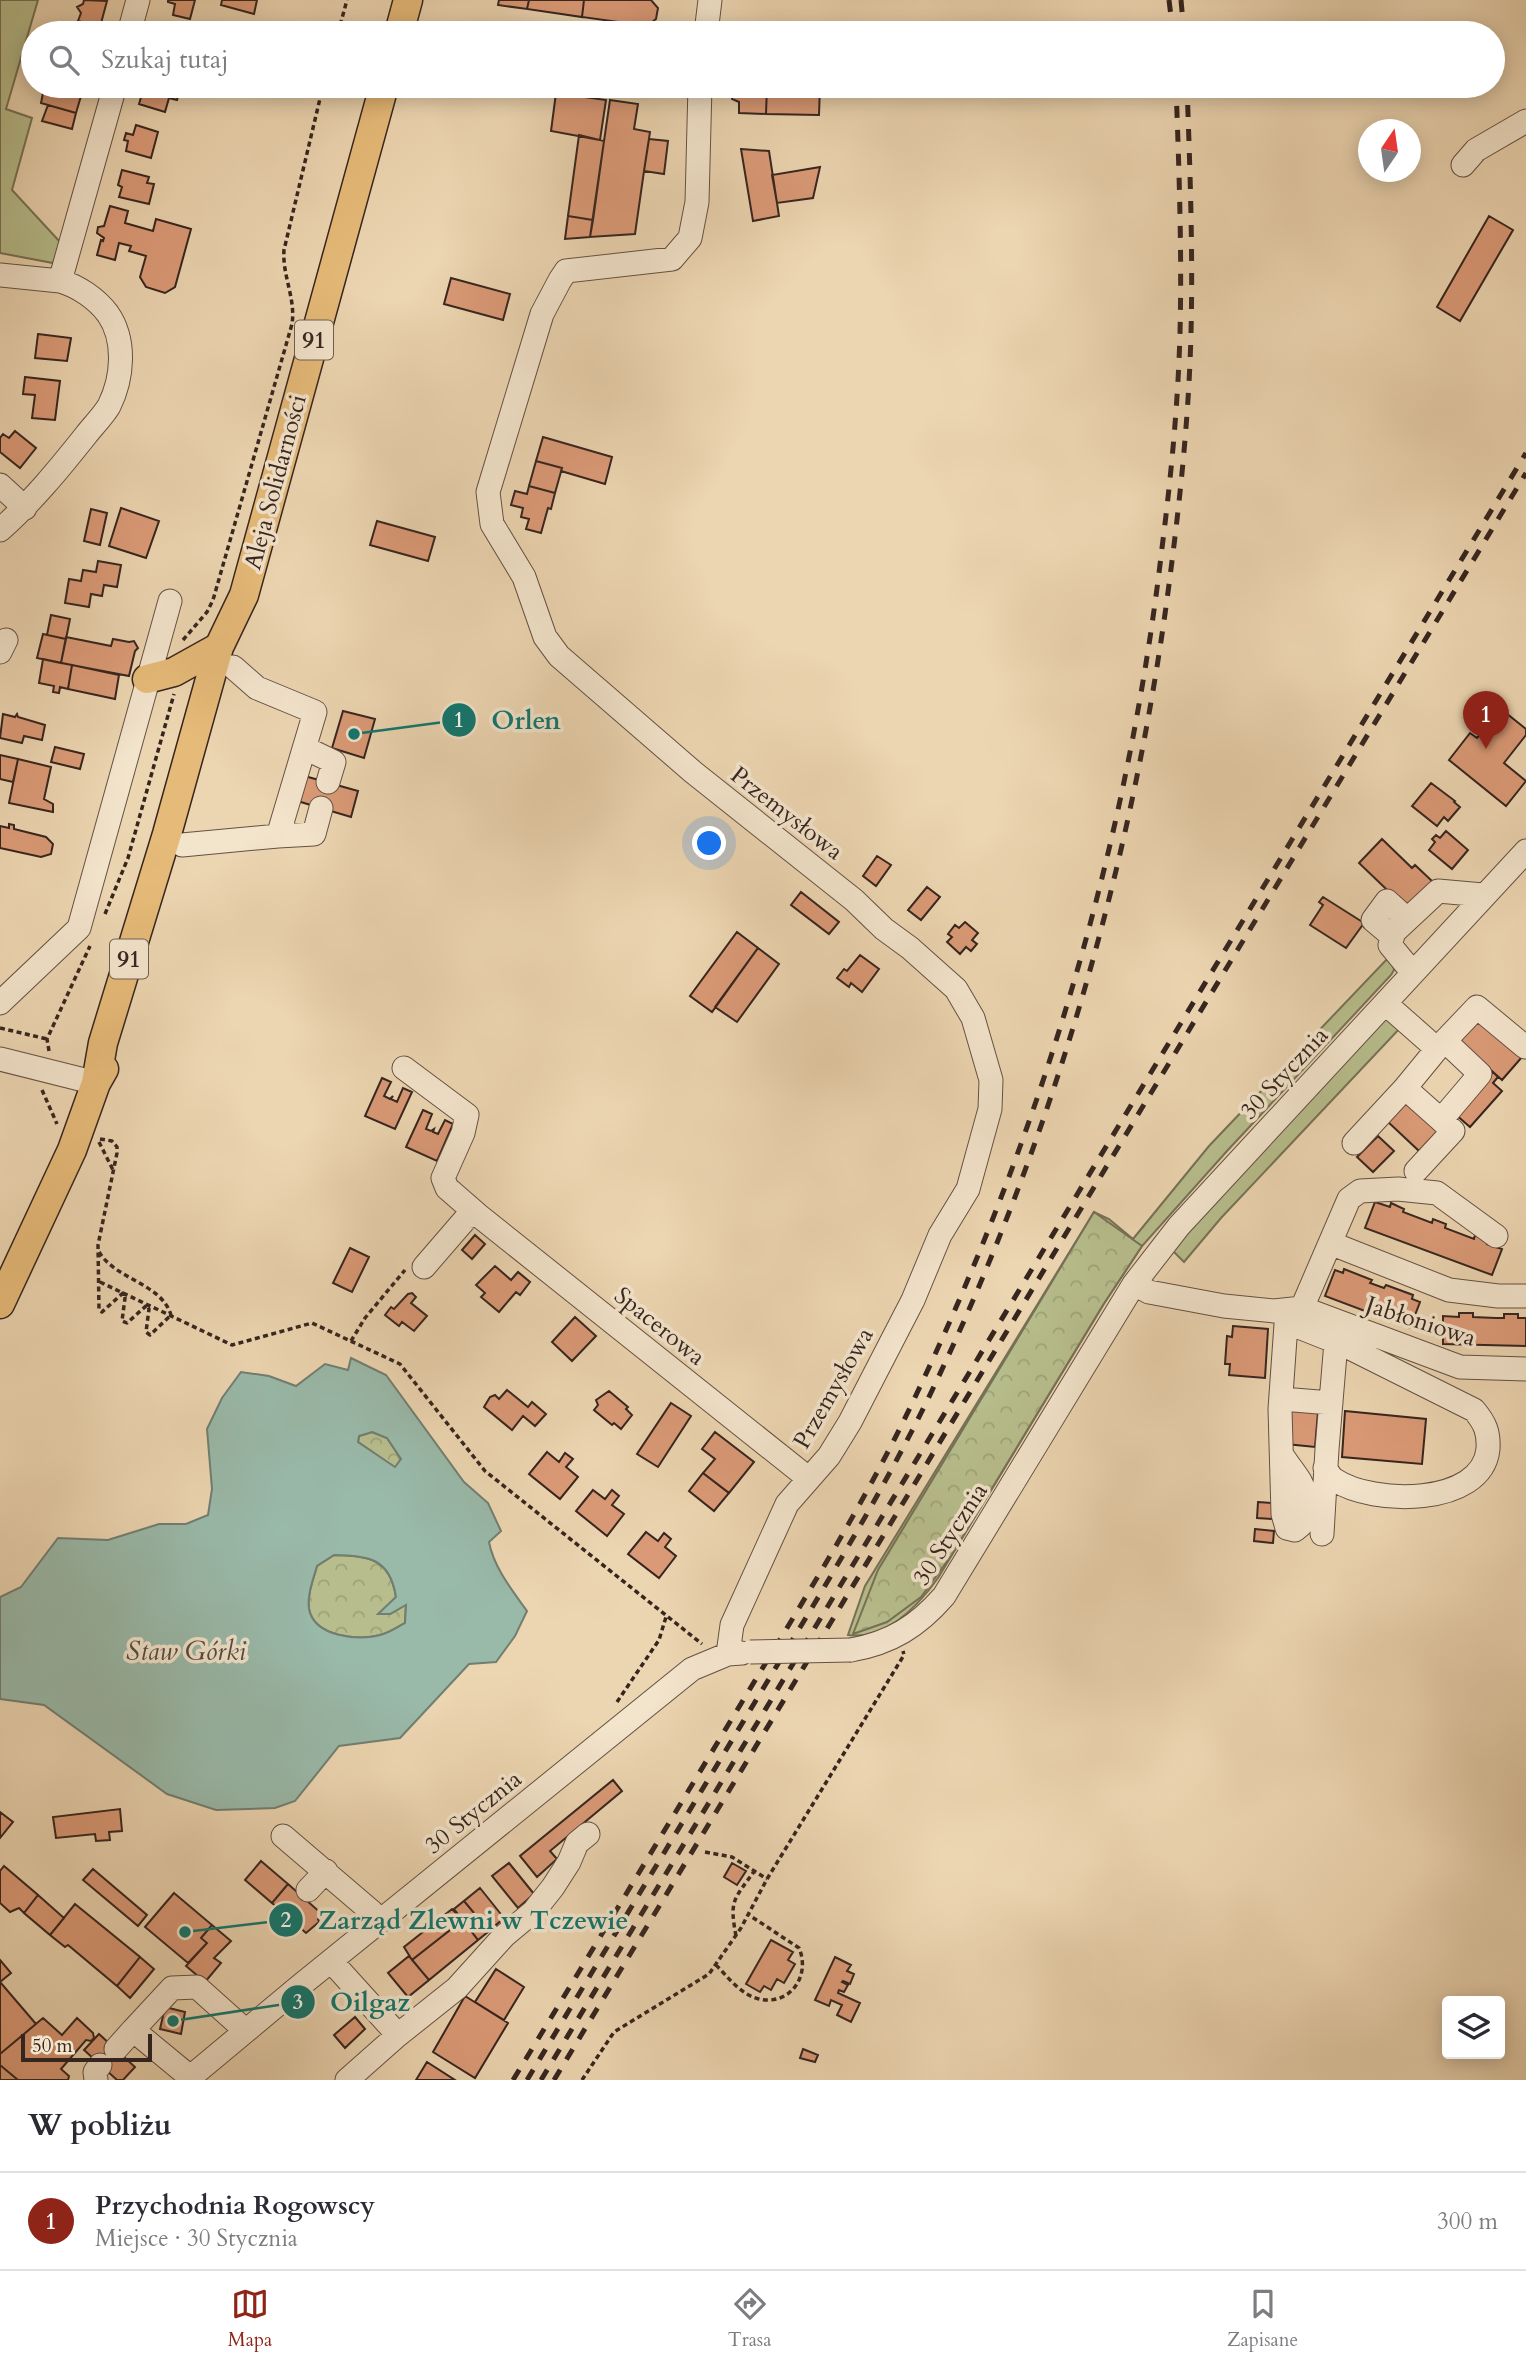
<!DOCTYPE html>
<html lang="pl">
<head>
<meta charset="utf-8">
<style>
	body { margin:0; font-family:Cardo,serif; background:#f2f2f3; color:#2b2b33 }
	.controls { position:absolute; right:21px; bottom:21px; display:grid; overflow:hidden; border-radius:7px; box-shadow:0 4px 18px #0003 }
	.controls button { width:63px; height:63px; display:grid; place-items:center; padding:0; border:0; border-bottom:2px solid #e1e1e2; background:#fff; color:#2b2b33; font:35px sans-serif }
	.compass { position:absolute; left:1358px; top:119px; width:63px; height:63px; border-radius:50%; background:#fff; box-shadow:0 4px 18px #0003; rotate:13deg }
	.scale { position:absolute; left:21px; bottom:18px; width:131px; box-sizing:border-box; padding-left:7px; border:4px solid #36251f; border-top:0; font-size:19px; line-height:24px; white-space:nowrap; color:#36251f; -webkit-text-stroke:5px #f3e4cc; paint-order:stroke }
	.you { position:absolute; left:710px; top:844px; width:24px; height:24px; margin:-18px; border:5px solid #fff; border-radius:50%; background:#1a73e8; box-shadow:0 0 0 10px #1a73e833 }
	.badge { display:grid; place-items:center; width:46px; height:46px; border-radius:50%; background:#8f2418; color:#fff; font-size:23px; font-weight:700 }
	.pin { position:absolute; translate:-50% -58px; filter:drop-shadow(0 2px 4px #0008) }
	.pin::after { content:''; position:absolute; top:37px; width:24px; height:21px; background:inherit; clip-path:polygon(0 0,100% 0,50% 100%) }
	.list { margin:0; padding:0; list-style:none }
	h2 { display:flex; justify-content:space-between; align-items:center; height:91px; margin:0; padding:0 28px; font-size:30px }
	h2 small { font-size:23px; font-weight:400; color:#7c7c81 }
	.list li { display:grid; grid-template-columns:46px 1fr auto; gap:21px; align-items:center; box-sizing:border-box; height:98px; padding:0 28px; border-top:2px solid #e1e1e2 }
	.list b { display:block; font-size:26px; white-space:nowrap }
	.list p { margin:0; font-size:23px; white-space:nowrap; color:#7c7c81 }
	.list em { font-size:23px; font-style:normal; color:#7c7c81 }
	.icon { flex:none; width:38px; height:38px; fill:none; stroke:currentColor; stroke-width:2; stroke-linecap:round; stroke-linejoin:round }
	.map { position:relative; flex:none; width:1526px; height:2080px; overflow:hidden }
	.search { position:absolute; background:#fff; box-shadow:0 4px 18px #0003; left:21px; right:21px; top:21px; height:77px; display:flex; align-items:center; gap:18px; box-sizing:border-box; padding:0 24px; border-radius:38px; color:#7c7c81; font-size:26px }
	.sheet { height:189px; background:#fff }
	nav { display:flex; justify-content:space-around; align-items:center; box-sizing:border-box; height:98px; border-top:2px solid #e1e1e2; background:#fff; font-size:19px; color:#7c7c81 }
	nav a { display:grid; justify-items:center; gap:4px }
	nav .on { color:#8f2418 }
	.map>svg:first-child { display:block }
</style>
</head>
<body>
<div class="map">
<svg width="1526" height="2080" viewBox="0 0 1526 2080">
	<defs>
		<pattern id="forest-crowns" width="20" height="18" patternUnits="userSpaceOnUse" patternTransform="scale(1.75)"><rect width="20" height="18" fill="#b7bd8c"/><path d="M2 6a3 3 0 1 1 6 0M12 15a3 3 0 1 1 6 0" fill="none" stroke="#9ea278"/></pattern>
	</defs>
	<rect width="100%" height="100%" fill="#ecd5b1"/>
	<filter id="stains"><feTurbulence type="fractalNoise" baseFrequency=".00286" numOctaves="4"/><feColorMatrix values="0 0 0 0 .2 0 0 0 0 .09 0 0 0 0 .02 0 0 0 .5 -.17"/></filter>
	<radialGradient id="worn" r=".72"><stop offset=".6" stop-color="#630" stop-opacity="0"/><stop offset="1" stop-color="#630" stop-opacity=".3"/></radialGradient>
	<path fill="#b7bd8c" stroke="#767156" stroke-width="2" d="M0,0H38L6,109L32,118L12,190L61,243L53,263L0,253Z
		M1387,959L1393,964L1394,970L1391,975L1227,1151L1142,1246L1105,1302L938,1578C918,1606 886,1640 848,1635L865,1586L1094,1212L1109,1219L1133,1239L1209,1146Z
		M1386,1017L1402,1026L1221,1218L1184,1262L1172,1250Z"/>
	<path fill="url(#forest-crowns)" stroke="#767156" stroke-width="2" d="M1094,1212L1142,1246L1103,1305L951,1556L921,1597L887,1622L853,1634L878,1570Z
		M372,1432L387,1438L401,1459L395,1468L358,1442L359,1436Z
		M334,1555C369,1556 390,1558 396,1597L379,1614H390L406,1604L405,1623C397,1627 389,1633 380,1635C359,1641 314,1637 309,1609C307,1595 313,1580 317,1566Z"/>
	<path fill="#99b9a9" stroke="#717e72" stroke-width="2" fill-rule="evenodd" d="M351,1358L386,1375L464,1482L488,1503L501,1531L489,1542C494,1568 512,1590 527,1611L515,1636L496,1662L469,1664L400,1738L339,1746L295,1801L275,1808L216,1810L167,1794L44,1705L0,1699V1597L21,1587L58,1538L108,1540L159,1524H186L208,1515L212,1489L207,1429L222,1398L241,1372L269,1376L296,1386L325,1364L348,1370ZM372,1432L387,1438L401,1459L395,1467L358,1442L359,1436ZM334,1555C369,1556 390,1558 396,1597L378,1614H390L406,1605L405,1623C397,1627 389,1633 380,1635C359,1641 314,1637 309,1609C307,1595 313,1580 317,1566Z"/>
	<path fill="#db9a77" stroke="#36251f" stroke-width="2" d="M84,0L107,1L100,27L78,21L81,13L77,7L83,4Z
		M168,0H195L190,19L173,15L175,4L168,2Z
		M222,0H257L254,14L221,5Z
		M499,0H529L527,9L498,5Z
		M529,0H584L582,17L527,9Z
		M584,0H651L658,8L656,19L647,26L582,17Z
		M147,86H171L180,88L177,100L169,98L165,112L139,104L144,87L147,89Z
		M739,86H767L766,114L739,113V102L732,99L733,93L739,90Z
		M767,86H820L819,115L766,114Z
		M63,87L70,88L69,93L81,96L76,113L41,103L44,88L62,92Z
		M556,93L606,100L600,140L551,131Z
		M610,100L638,104L634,129L650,132L644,171L635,234L590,237Z
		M48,105L76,113L72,129L42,121Z
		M136,125L158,132L151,158L126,151L128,141L124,140L126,133L133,135Z
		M579,135L604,141L593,220L568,216Z
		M649,139L668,141L664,174L644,171Z
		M741,149L769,151L779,216L753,221Z
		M820,167L813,198L777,203L772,175Z
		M122,170L149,177L147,183L154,184L149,204L119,197L122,187L118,185Z
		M110,206L128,211L125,223L153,231L156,219L191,229L175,287L165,293L146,287L140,277L146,256L129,251L131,246L119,243L115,260L97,255L101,240L103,241L104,238L97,233L98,227L104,226Z
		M568,216L593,220L590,237L565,239Z
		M1489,216L1513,230L1460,321L1437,307Z
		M451,278L510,294L503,320L444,304Z
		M38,334L71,338L67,361L35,358Z
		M25,377L60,381L55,420L32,418L35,395L23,394Z
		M15,431L36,448L20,468L0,452V438L3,434L9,438Z
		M543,437L612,457L605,484L561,471L562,468L536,461Z
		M536,461L562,468L555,493L529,486Z
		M529,486L555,493L551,509L548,508L541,533L526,529L529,519L521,517L523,508L511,505L515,491L527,494Z
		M121,508L159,521L146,558L109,546Z
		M91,509L107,513L100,545L84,541Z
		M377,521L435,537L428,561L370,545Z
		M98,561L121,565L117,587L104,585L102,596L91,594L89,607L65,603L69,579L81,581L83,570L96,572Z
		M51,615L70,619L66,639L47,635Z
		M43,634L66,639L61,663L37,658Z
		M66,637L111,646L113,639L129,642L134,641L138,648L135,651L129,676L61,663Z
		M43,659L72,665L68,689L60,687L59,693L53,692L54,686L39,683Z
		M72,665L119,675L115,699L68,689Z
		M1501,709L1526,729V735L1504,763L1526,781L1506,806L1449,760L1470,733L1477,738Z
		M343,711L375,719L364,758L332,748Z
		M3,714L15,717L17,714L18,717L45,725L42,740L24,736L22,743L0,738Z
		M55,747L84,754L80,769L51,762Z
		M0,755L18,759L13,782L0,779Z
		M18,759L51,767L44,799L53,804V812L9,803Z
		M301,775L358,791L351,817L294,800Z
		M1431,783L1455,801L1454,802L1460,807L1448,821L1444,817L1437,826L1412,806Z
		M9,824L14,825V829L46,837L53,844L51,854L41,857L0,848V826L9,828Z
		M1446,831L1468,850L1452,869L1429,850L1435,842L1432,839L1436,835L1440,838Z
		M1382,839L1412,868L1415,865L1433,882L1407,909L1359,863Z
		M877,856L891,865L876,886L863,876Z
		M927,887L940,897L921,920L908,910Z
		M801,892L839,922L829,934L791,905Z
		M1323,897L1364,923L1346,948L1310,925L1323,905L1319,902Z
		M965,922L978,933L972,940L977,944L971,951L966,947L960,954L947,942L952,937L948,934L955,925L959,928Z
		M737,932L758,948L712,1012L690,996Z
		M758,948L779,964L737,1022L715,1007Z
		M860,955L879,969L862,992L851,983L849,987L837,978L844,969L847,971Z
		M1480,1019L1522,1057L1502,1080L1459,1042Z
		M1493,1072L1498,1077L1493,1083L1502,1091L1470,1127L1455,1114Z
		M382,1078L391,1082L384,1096L390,1099L393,1096L391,1099L397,1102L403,1088L412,1092L395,1129L365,1116Z
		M1406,1100L1438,1131L1419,1151L1387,1121Z
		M423,1110L432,1114L426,1129L431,1131L434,1129L433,1132L438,1134L445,1120L453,1124L437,1161L406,1147Z
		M1378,1136L1394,1151L1373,1172L1357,1157Z
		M1375,1202L1390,1207L1391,1203L1404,1209L1403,1212L1432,1223L1433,1219L1446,1224L1445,1228L1474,1239L1475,1235L1488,1240L1487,1244L1502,1249L1492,1275L1365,1228Z
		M475,1235L485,1244L472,1259L462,1250Z
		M350,1248L369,1257L352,1292L333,1283Z
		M495,1266L511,1280L518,1272L530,1282L520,1295L516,1292L499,1312L481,1297L485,1293L476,1285Z
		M1344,1269L1372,1280L1370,1283L1384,1288L1386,1285L1413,1295L1412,1299L1420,1302L1410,1328L1325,1296L1335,1270L1343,1273Z
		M412,1293L416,1297L411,1303L427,1316L414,1331L402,1322L399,1326L385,1315L391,1307L394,1309L408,1294Z
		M1459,1313H1473V1317L1496,1318H1504V1314H1518V1318H1526V1346L1443,1344V1316L1459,1317Z
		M575,1317L596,1336L572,1361L552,1342Z
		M1233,1326L1268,1329L1265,1378L1229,1375L1230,1364H1225L1227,1336L1232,1337Z
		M507,1390L528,1407L532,1402L546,1414L535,1426L523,1416L512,1430L484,1407L490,1397L495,1395L499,1399Z
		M609,1391L628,1407L626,1409L632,1415L621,1429L614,1423L612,1425L594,1410L598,1405L596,1400Z
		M671,1403L691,1416L658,1467L637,1454Z
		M1288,1409L1318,1412L1315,1447L1286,1444Z
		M1345,1411L1426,1419L1422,1464L1342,1457Z
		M715,1432L754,1462L729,1493L703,1473L715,1459L702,1449Z
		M547,1452L559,1462L565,1453L573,1459L566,1467L578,1477L560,1499L529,1474Z
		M703,1473L729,1493L714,1511L689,1491Z
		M593,1490L605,1499L612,1490L619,1496L612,1505L624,1514L607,1536L576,1511Z
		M1258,1502L1273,1503L1272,1519L1257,1518Z
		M1255,1529L1274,1531L1273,1543L1254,1541Z
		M646,1532L658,1541L664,1533L671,1539L665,1547L676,1556L659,1578L628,1554Z
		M613,1780L622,1791L550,1851L557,1859L537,1877L520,1856Z
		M120,1809L122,1831L109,1832L110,1840L96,1841L95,1834L56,1838L53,1817Z
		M0,1812L13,1822L0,1838Z
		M261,1861L288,1884L272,1903L245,1880Z
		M509,1863L534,1894L518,1908L492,1876Z
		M732,1863L746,1871L737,1885L724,1877Z
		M4,1866L38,1895L24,1913L19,1908L10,1912L0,1903V1871Z
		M93,1869L147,1915L138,1926L83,1880Z
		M288,1884L322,1914L318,1919L319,1922L306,1933L272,1903Z
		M480,1888L504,1918L489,1931L464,1901Z
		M174,1893L212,1925L201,1938L207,1943L188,1963L145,1927Z
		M38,1895L64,1918L50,1935L24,1913Z
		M464,1901L489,1931L478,1940L454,1909Z
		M75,1904L140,1957L117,1986L68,1945L65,1947L50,1935Z
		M452,1909L463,1920L412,1960L404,1947Z
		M463,1920L478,1940L429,1980L412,1960Z
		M212,1925L231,1941L214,1958L221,1963L205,1982L186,1966L207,1943L201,1938Z
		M771,1940L793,1952L788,1960L795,1964L784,1983L777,1979L771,1990L764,1986L760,1992L746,1984Z
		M409,1956L429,1980L408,1997L388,1973Z
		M140,1957L154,1969L130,1998L117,1986Z
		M835,1957L851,1965L847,1971L854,1974L850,1984L843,1981L842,1982L848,1985L844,1992L839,1990L838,1993L860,2003L851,2022L837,2015L842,2005L831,2000L829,2006L815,2000Z
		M0,1960L11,1973L0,1982L36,2024L0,2054Z
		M496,1969L524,1987L504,2020L475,2002Z
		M465,1996L508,2023L475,2078L433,2052Z
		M165,2007L185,2012L181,2034L160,2029Z
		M355,2017L365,2029L345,2048L334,2035Z
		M43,2018L62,2035L77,2018L93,2033L94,2038L91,2041L86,2040L61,2069L69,2076L68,2080H18L0,2065V2054Z
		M99,2034L135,2067L123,2080H117L84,2050Z
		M803,2049L818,2055L815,2062L800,2058Z
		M427,2062L455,2080H416Z
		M0,2065L18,2080H0Z"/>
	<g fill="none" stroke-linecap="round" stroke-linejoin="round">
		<defs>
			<path id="minor" d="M129,33L138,0
				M706,33L710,0
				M700,86L697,202L690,238L672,259L566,271L560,280L542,314L488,492L492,524L524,577L545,637L559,656L693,772L854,900L884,929L910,948L956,989L973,1018L991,1080L990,1109L968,1189L940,1235L913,1300L850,1422L829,1456L787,1504L732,1625L728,1654
				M1463,165L1476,150L1526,121
				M0,275L60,281
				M0,485L25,508
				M0,530C32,502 59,469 86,435C93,426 103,416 109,406C123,378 126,340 108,314C97,299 78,286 60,281L115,86
				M0,652L6,640
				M305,748L334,762L328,782
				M278,836L314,834L321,808
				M182,845L278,836L315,712L257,688L233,667
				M1392,936L1373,920L1387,901L1407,919
				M1413,973L1390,945L1394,932L1438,891L1483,895
				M0,1003L79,928L170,601
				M1386,1004L1437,1049L1477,1007L1525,1047
				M1437,1049L1405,1088L1441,1120L1480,1074L1445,1041
				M0,1059L96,1083
				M404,1068L467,1115L463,1133L443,1178L447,1188L478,1215
				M1354,1143L1405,1088
				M1416,1171L1453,1131L1441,1120
				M1330,1243L1449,1290L1498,1296H1526
				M424,1267L468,1216L478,1215L808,1478
				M1134,1284L1149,1292L1224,1306L1274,1311L1302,1308L1460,1367L1526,1369
				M1302,1308L1349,1199L1360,1191L1398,1189L1437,1193L1496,1236
				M1286,1322L1344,1345L1474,1410C1485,1423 1489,1432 1488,1449C1482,1507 1372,1505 1335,1480C1331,1478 1328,1472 1325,1468
				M1294,1400L1331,1403
				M1282,1455C1303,1487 1310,1484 1301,1525L1295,1530L1287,1528L1283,1514L1280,1409L1287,1310
				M1322,1534L1327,1449L1336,1342
				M851,1650C891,1643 918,1626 944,1596L1134,1284L1179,1226L1526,851
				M283,1836L372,1912
				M308,1890L326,1871
				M331,1961L398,2035L457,1988L504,1936L534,1911L553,1887L569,1862L577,1843L588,1834
				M133,2030L172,1988L197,1987L245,2030
				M116,2049L133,2030L190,2077
				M96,2080L95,2072L100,2065
				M187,2080L301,1985L692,1669L728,1654L742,1653
				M347,2080L398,2035"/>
			<path id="major" d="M399,33L408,0
				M147,679L174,672L219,647
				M96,1083L103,1043L167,834L219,647L244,595L384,86
				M0,1304L72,1150L96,1083L104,1069"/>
		</defs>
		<use href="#minor" stroke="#645144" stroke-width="25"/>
		<use href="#major" stroke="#36251f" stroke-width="31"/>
		<path stroke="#36251f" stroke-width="3.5" stroke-dasharray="5 3.5" stroke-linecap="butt" d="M338,33L347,0
			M183,640L207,612L213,600L292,324C296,299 282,275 284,250L323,86
			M105,914L128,858L174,694
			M0,1028L47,1039
			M49,1051L47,1039L90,946
			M42,1090L57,1124
			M100,1139L112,1141L117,1147V1153L98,1245L99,1310L102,1312L123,1293L125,1298L122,1321L127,1323L147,1305L149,1309L146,1332L150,1335L170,1316
			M99,1142L113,1170
			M99,1252C116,1280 161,1283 171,1315
			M100,1282L232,1345L312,1323L400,1364L485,1471L702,1644
			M351,1341L365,1318L405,1270
			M617,1702L659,1640L666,1617
			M705,1852L732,1857L767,1879
			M736,1936C729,1899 734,1900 755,1870
			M716,1965C728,1977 741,1995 759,1999C790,2006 811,1976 799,1948L749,1915
			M582,2080L614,2032L709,1974L741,1928L767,1879L904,1655L903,1651"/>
		<use href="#minor" stroke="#f3e4cc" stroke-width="23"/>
		<use href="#major" stroke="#e6ba78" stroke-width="28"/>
		<path stroke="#36251f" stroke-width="5" stroke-dasharray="12 12" stroke-linecap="butt" d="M1169,0L1173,33
			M1181,0L1184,33
			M513,2080C590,1954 666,1828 742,1702C803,1601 867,1500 917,1393C1044,1126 1128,841 1162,548C1171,477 1178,405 1180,333C1182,251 1179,168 1176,86
			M527,2080C603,1954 679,1828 755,1702C814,1604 875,1506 926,1403C1053,1141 1135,857 1171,569C1181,491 1189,412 1191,333C1193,251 1190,168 1187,86
			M541,2080L1526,453
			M554,2080L1526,473"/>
		<defs>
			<path id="minor-bridge" d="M750,1652L851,1650"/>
		</defs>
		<use href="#minor-bridge" stroke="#645144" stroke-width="25" stroke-linecap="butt"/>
		<use href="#minor-bridge" stroke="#f3e4cc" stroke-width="23"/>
	</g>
	<g text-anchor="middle" stroke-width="7" stroke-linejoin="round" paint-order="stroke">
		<g fill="#f3e4cc" stroke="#6f5e53" stroke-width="2">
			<rect x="295" y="320.5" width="38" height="39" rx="5"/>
			<rect x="110" y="939.5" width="38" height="39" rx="5"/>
		</g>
		<g font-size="23" font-weight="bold" fill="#36251f">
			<text x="314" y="348">91</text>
			<text x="129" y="967">91</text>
		</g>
		<g font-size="24" fill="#36251f" stroke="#f3e4cc">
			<text transform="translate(275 482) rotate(-75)" y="8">Aleja Solidarności</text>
			<text transform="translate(787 813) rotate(38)" y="8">Przemysłowa</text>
			<text transform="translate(1284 1073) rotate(-47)" y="8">30 Stycznia</text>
			<text transform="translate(1421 1321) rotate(18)" y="8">Jabłoniowa</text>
			<text transform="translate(660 1326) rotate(39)" y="8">Spacerowa</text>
			<text transform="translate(833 1388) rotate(-60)" y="8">Przemysłowa</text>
			<text transform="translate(950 1534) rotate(-57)" y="8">30 Stycznia</text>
			<text transform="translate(473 1812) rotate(-39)" y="8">30 Stycznia</text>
		</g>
		<g font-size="26" font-style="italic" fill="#4f4a42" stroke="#f3e4cc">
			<text x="186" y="1660">Staw Górki</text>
		</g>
	</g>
	<path fill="none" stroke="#0f766e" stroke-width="2.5" d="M354 734L459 720M185 1932L286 1920M173 2021L298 2002"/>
	<g fill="#0f766e" stroke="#f3e4cc" stroke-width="2.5">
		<circle cx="354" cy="734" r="7"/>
		<circle cx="185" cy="1932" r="7"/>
		<circle cx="173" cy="2021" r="7"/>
		<circle cx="459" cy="720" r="18"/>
		<circle cx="286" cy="1920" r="18"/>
		<circle cx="298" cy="2002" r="18"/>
	</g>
	<g font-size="21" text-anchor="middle" font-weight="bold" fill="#fff">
		<text x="459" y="727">1</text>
		<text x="286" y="1927">2</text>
		<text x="298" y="2009">3</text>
	</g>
	<g font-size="26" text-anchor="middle" font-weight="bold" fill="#0f766e" stroke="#f3e4cc" stroke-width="7" stroke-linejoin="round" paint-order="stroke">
		<text x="526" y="729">Orlen</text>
		<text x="473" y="1929">Zarząd Zlewni w Tczewie</text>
		<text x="370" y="2011">Oilgaz</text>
	</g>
	<rect width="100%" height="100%" filter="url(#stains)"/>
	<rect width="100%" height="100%" fill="url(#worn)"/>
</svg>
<div class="controls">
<button><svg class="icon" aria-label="layers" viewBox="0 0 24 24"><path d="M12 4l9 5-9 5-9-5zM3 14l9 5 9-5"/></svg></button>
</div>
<svg class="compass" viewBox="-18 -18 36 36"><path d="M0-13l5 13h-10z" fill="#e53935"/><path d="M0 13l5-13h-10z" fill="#7c7c81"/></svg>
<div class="scale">50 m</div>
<div class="you"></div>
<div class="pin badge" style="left:1486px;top:749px">1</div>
<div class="search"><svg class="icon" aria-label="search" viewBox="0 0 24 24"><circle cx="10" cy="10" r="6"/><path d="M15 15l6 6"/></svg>Szukaj tutaj</div>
</div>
<section class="sheet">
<h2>W pobliżu<small></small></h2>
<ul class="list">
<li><span class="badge">1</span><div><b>Przychodnia Rogowscy</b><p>Miejsce · 30 Stycznia</p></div><em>300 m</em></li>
</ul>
</section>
<nav>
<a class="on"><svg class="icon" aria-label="map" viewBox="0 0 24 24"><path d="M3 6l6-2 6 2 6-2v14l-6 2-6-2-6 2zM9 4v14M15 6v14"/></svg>Mapa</a>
<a><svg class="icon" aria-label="directions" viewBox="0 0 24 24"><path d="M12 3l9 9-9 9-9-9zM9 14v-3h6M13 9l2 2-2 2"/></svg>Trasa</a>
<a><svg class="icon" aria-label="saved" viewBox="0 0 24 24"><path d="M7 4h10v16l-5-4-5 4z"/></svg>Zapisane</a>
</nav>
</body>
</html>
